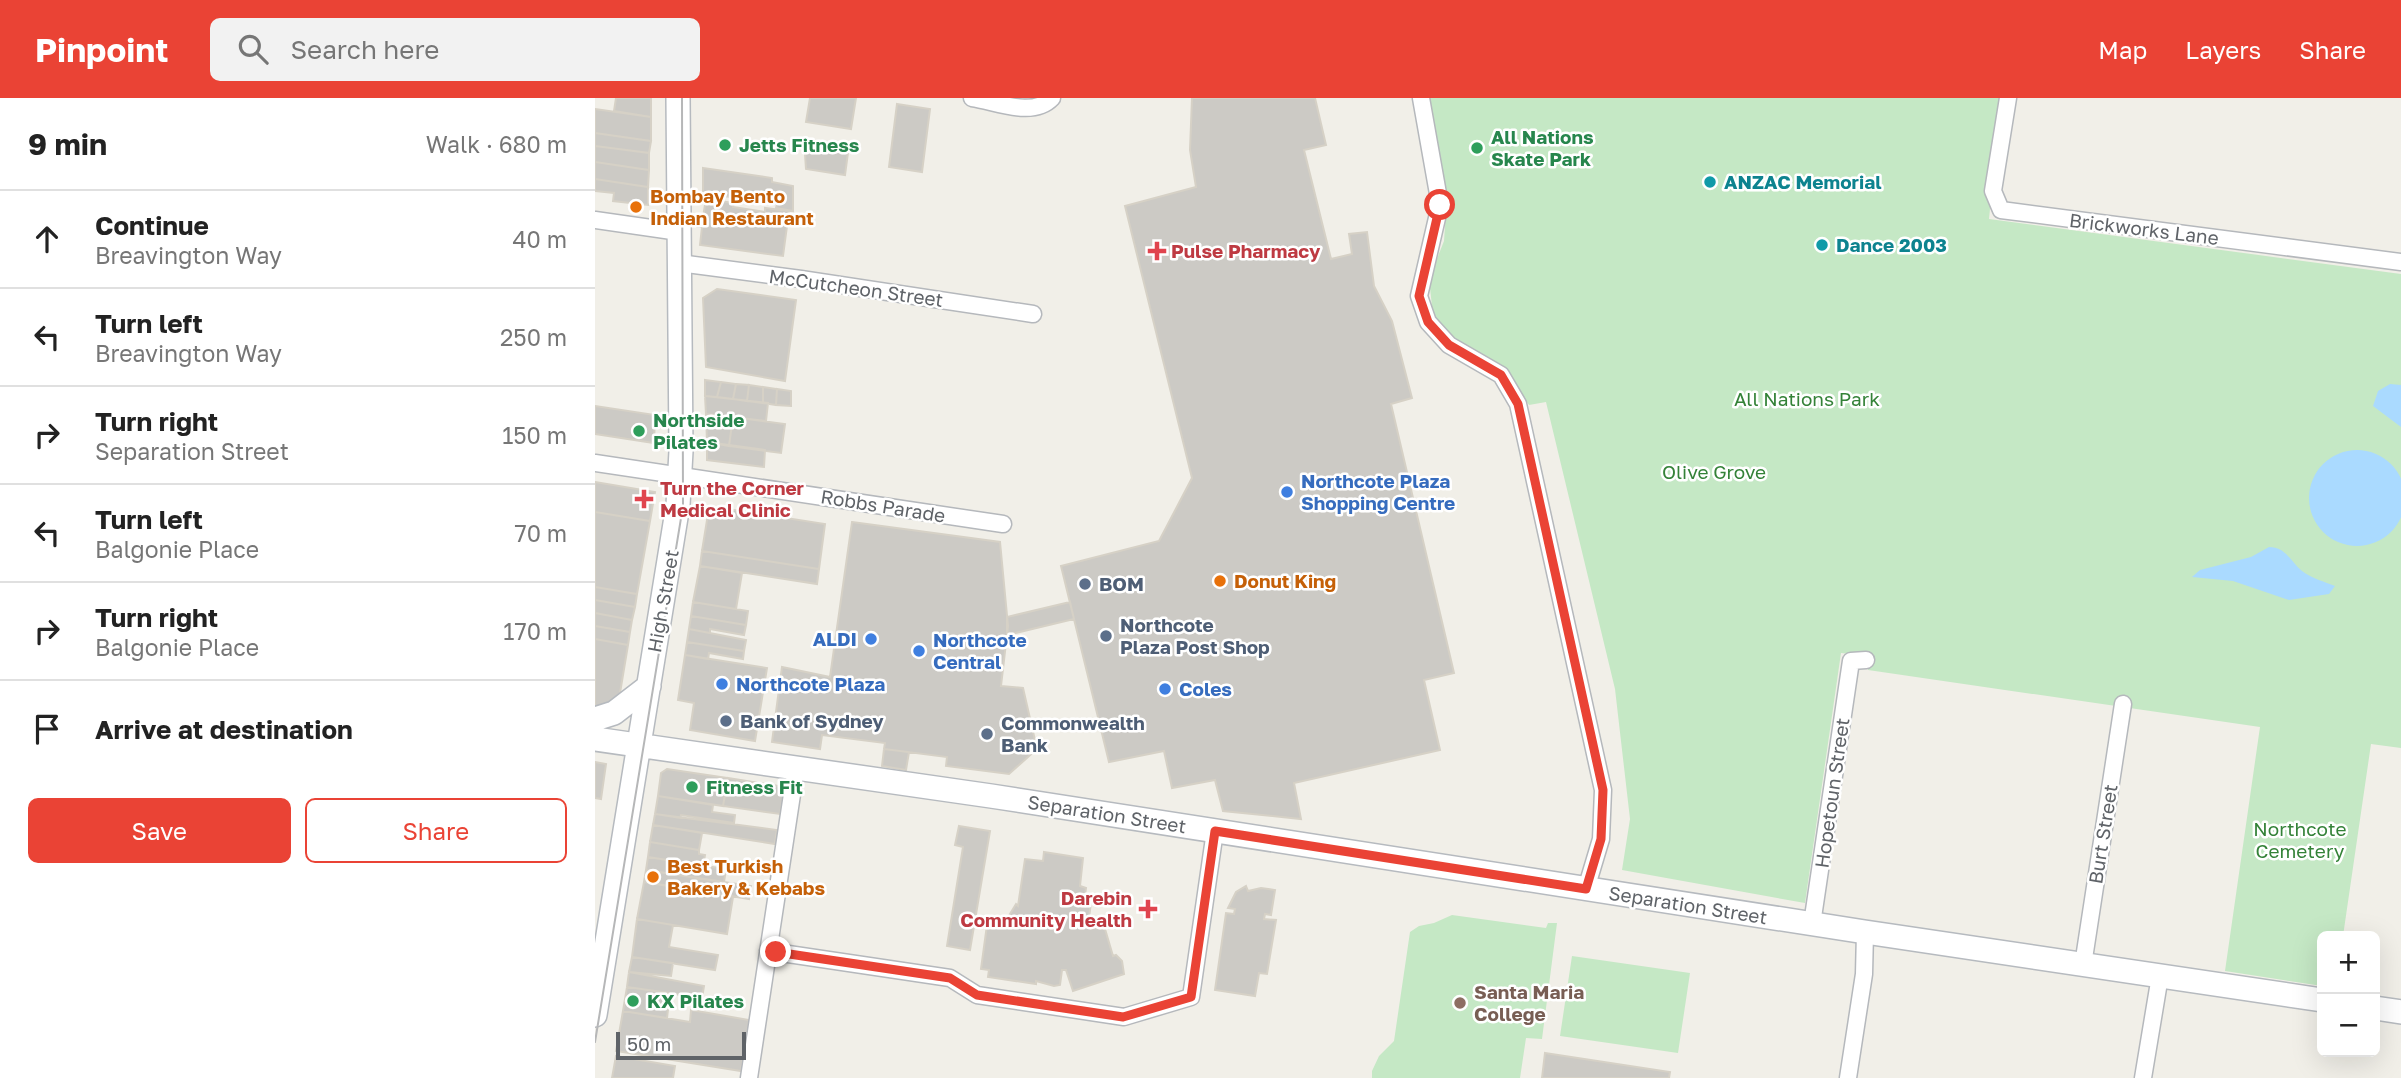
<!DOCTYPE html>
<html lang="en">
<head>
<meta charset="utf-8">
<style>
	body { margin:0; font-family:"Golos Text",sans-serif; background:#f2f2f2; color:#222 }
	.controls { position:absolute; right:21px; bottom:21px; display:grid; overflow:hidden; border-radius:10px; box-shadow:0 7px 28px #0002 }
	.controls button { width:63px; height:63px; display:grid; place-items:center; padding:0; border:0; border-bottom:2px solid #e0e0e0; background:#fff; color:#222; font:35px sans-serif }
	.scale { position:absolute; left:21px; bottom:18px; width:130px; box-sizing:border-box; padding-left:7px; border:4px solid #5f6368; border-top:0; font-size:19px; line-height:24px; white-space:nowrap; color:#5f6368; -webkit-text-stroke:5px #fff; paint-order:stroke }
	.stop { position:absolute; width:21px; height:21px; margin:-16px; border:5px solid #ea4335; border-radius:50%; background:#fff }
	.stop.end { background:#ea4335; border-color:#fff; box-shadow:0 2px 7px #0008 }
	.list { margin:0; padding:0; list-style:none }
	h2 { display:flex; justify-content:space-between; align-items:center; height:91px; margin:0; padding:0 28px; font-size:30px }
	h2 small { font-size:23px; font-weight:400; color:#767676 }
	.list li { display:grid; grid-template-columns:46px 1fr auto; gap:21px; align-items:center; box-sizing:border-box; height:98px; padding:0 28px; border-top:2px solid #e0e0e0 }
	.list b { display:block; font-size:26px; white-space:nowrap }
	.list p { margin:0; font-size:23px; white-space:nowrap; color:#767676 }
	.list em { font-size:23px; font-style:normal; color:#767676 }
	.actions { display:flex; gap:14px; padding:21px 28px }
	.actions a { flex:1; padding:16px 0; border:2px solid #ea4335; border-radius:10px; text-align:center; font-size:24px; color:#ea4335 }
	.actions .main { background:#ea4335; color:#fff }
	.icon { flex:none; width:38px; height:38px; fill:none; stroke:currentColor; stroke-width:2; stroke-linecap:round; stroke-linejoin:round }
	.map { position:relative; flex:none; width:1806px; height:980px; overflow:hidden }
	header { display:flex; align-items:center; gap:42px; box-sizing:border-box; height:98px; padding:0 35px; background:#ea4335; color:#fff }
	header strong { font-size:33px }
	nav { display:flex; gap:38px; margin-inline-start:auto; font-size:24px }
	.search { width:490px; height:63px; background:#f2f2f2; display:flex; align-items:center; gap:18px; box-sizing:border-box; padding:0 24px; border-radius:10px; color:#767676; font-size:26px }
	main { display:flex }
	aside { flex:1; background:#fff }
	.map>svg:first-child { display:block }
</style>
</head>
<body>
<header>
<strong>Pinpoint</strong>
<div class="search"><svg class="icon" aria-label="search" viewBox="0 0 24 24"><circle cx="10" cy="10" r="6"/><path d="M15 15l6 6"/></svg>Search here</div>
<nav><a>Map</a><a>Layers</a><a>Share</a></nav>
</header>
<main>
<aside>
<h2>9 min<small>Walk · 680 m</small></h2>
<ul class="list">
<li><svg class="icon" aria-label="ahead" viewBox="0 0 24 24"><path d="M12 20V5M6 11l6-6 6 6"/></svg><div><b>Continue</b><p>Breavington Way</p></div><em>40 m</em></li>
<li><svg class="icon" aria-label="left" viewBox="0 0 24 24"><path d="M17 20v-9H6M10 6l-5 5 5 5"/></svg><div><b>Turn left</b><p>Breavington Way</p></div><em>250 m</em></li>
<li><svg class="icon" aria-label="right" viewBox="0 0 24 24"><path d="M7 20v-9h11M14 6l5 5-5 5"/></svg><div><b>Turn right</b><p>Separation Street</p></div><em>150 m</em></li>
<li><svg class="icon" aria-label="left" viewBox="0 0 24 24"><path d="M17 20v-9H6M10 6l-5 5 5 5"/></svg><div><b>Turn left</b><p>Balgonie Place</p></div><em>70 m</em></li>
<li><svg class="icon" aria-label="right" viewBox="0 0 24 24"><path d="M7 20v-9h11M14 6l5 5-5 5"/></svg><div><b>Turn right</b><p>Balgonie Place</p></div><em>170 m</em></li>
<li><svg class="icon" aria-label="arrive" viewBox="0 0 24 24"><path d="M6 21V4h12l-3 4 3 4H6"/></svg><div><b>Arrive at destination</b></div></li>
</ul>
<div class="actions"><a class="main">Save</a><a>Share</a></div>
</aside>
<div class="map">
<svg width="1806" height="980" viewBox="0 0 1806 980">
	<rect width="100%" height="100%" fill="#f1efe8"/>
	<path fill="#c5e8c5" d="M832,0H1406L1394,121L1806,176V650L1776,646L1748,838H1727V888L1630,873L1665,629L1273,572L1274,558L1246,555L1210,805L1027,772L1035,721L1020,591L951,304L934,307L909,271L858,243L838,217L834,181L849,143L852,98Z
		M857,817L951,830L953,825H962L947,941L931,940L925,980H777V973L784,958L799,943L815,834L824,828L839,825Z
		M977,858L1095,875L1083,955L965,938Z"/>
	<path fill="#aadaff" d="M1795,286L1806,287V329L1778,308L1783,293Z
		M1714 400a48 48 0 1 1 96 0a48 48 0 1 1-96 0Z
		M1674,449C1691,449 1696,464 1707,473C1716,480 1730,484 1740,488L1734,496L1694,502L1638,483L1597,479L1605,472L1656,459Z"/>
	<path fill="#cccac5" stroke="#d6d1c6" stroke-width="2" d="M21,0H56V19L19,13Z
		M215,0H261L256,31L211,24Z
		M597,0H720L731,47L709,52L736,161L757,156L754,136L772,134L779,188L797,223L817,300L796,306L859,575L829,582L845,652L699,685L706,721L628,713L620,682L577,690L569,653L514,664L466,468L564,443L597,380L530,108L601,89L595,52Z
		M302,6L335,11L327,74L294,69Z
		M0,11L56,19V43L0,35Z
		M0,35L56,43L54,55L0,48Z
		M209,41L254,47L250,77L211,71Z
		M0,48L54,55V72L0,64Z
		M0,64L54,72L53,89L0,81Z
		M108,70L177,80V84L198,88V113L181,110L182,106L108,95Z
		M0,81L53,89V107L18,103L19,95L0,93Z
		M111,101L139,105L138,109L170,114V110L194,113L188,158L105,147L107,129H102L104,118L108,119Z
		M122,191L201,202L190,283L111,269L108,200Z
		M110,282L126,284L122,299L110,298Z
		M126,284L141,286L138,301L122,299Z
		M141,286L154,287L152,303L138,301Z
		M154,287L168,289V305L152,303Z
		M168,289L182,291L181,307L168,305Z
		M182,291L196,293V308L181,307Z
		M110,298L173,305L171,323L111,316Z
		M0,308L60,317L59,345L0,336Z
		M111,316L138,319L134,348L112,344Z
		M138,319L190,326L186,355L134,348Z
		M112,344L170,352L169,369L112,362Z
		M0,384L60,394L55,423L0,414Z
		M126,410L230,426L224,471L107,453L113,416Z
		M0,414L55,423L42,496L0,489Z
		M257,424L405,444L413,528L406,588L428,590L442,651L414,676L351,668L352,659L289,651L290,645L227,637L225,651L177,644L187,569L235,579Z
		M107,453L224,471L222,486L105,468Z
		M105,468L147,475L141,511L98,504Z
		M0,489L42,496L40,509L0,502Z
		M0,502L40,509L37,522L0,515Z
		M98,504L153,513L151,527L96,518Z
		M475,504L479,521L412,537V519Z
		M0,515L37,522L35,534L0,528Z
		M96,518L151,527L149,537L115,531V535L94,531Z
		M0,528L35,534L33,547L0,541Z
		M94,531L151,542L149,553L92,544Z
		M0,541L33,547L25,595L18,604L0,610Z
		M92,544L149,553L148,561L114,555L113,561L90,557Z
		M90,557L172,570L160,643L95,632L99,605L83,602Z
		M289,651L314,654L311,672L287,668Z
		M0,664L11,666L6,701L0,700Z
		M72,671L133,680L128,708L63,698L66,675Z
		M133,680L190,689L185,716L128,708Z
		M63,698L118,707L117,714L140,717L139,725L86,717L85,720L60,716Z
		M60,716L182,732L180,746L58,727Z
		M58,727L107,735L104,752L55,744Z
		M364,728L395,733L375,852L352,848L368,749L360,747Z
		M55,744L104,752V756L110,757L108,768L53,759Z
		M449,754L488,760L485,788L491,790L489,804L496,805L494,819L500,820L498,830L510,831L518,858L521,857L527,863L529,876L478,893L471,872H467L465,887L459,888L441,883V886L393,879L394,872L386,871L392,827L411,830L412,826L410,824L421,806L423,808L430,761L448,763Z
		M53,759L131,771L129,784L51,772Z
		M51,772L102,780L101,792L49,784Z
		M102,780L156,788L154,801L101,792Z
		M49,784L138,799L132,836L42,821Z
		M651,788L653,793L666,790L680,792L676,817L670,816L669,821L681,822L672,876L664,875L660,898L620,892L631,815L639,816L640,811L633,810L641,794Z
		M42,821L78,827L74,849L123,857L120,872L37,859Z
		M37,859L78,865L76,878L34,874Z
		M34,874L109,888L107,900L32,889Z
		M32,889L75,895L72,920L28,913Z
		M96,912L154,922L146,973L21,953L28,913L95,924Z
		M950,955L1075,974L1074,980H947Z
		M21,958L80,968L78,980H17Z"/>
	<g fill="none" stroke-linecap="round" stroke-linejoin="round">
		<defs>
			<path id="street" d="M377,0C403,4 438,20 457,0
				M826,0L845,107L824,198L833,224L854,247L906,277L923,306L1008,692L1006,741L991,791
				M1413,0L1398,93L1406,112L1806,164
				M0,122L84,134
				M84,165L206,181L438,216
				M0,365L408,426
				M1217,826L1256,563L1271,562
				M173,853L355,880L382,897L529,919L596,899L620,733
				M1488,867L1528,606
				M154,980L201,670
				M1253,980L1269,876L1270,834
				M1548,980L1565,878"/>
			<path id="secondary" d="M0,621L19,615L54,588
				M0,641L396,698L1270,834L1727,902
				M1780,910L1806,914
				M0,917L83,407L86,353L83,0"/>
		</defs>
		<use href="#street" stroke="#b5b8bc" stroke-width="19"/>
		<use href="#secondary" stroke="#b6babf" stroke-width="26"/>
		<use href="#street" stroke="#fff" stroke-width="16"/>
		<use href="#secondary" stroke="#fff" stroke-width="23"/>
		<path stroke="#b6b7b8" stroke-width="2" d="M0,944L88,408L87,0"/>
	</g>
	<g fill="none" stroke-linecap="round" stroke-linejoin="round">
		<path stroke="#ea4335" stroke-width="9" d="M181,854L355,880L382,897L528,919L596,899L620,733L991,791L1006,741L1008,692L923,306L906,277L854,247L833,224L824,198L845,107"/>
	</g>
	<g fill="#2e9e5b" stroke="#fff" stroke-width="2.5">
		<circle cx="130" cy="47" r="7"/>
		<circle cx="882" cy="50" r="7"/>
		<circle cx="44" cy="333" r="7"/>
		<circle cx="97" cy="689" r="7"/>
		<circle cx="38" cy="903" r="7"/>
	</g>
	<g fill="#0f9aa8" stroke="#fff" stroke-width="2.5">
		<circle cx="1115" cy="84" r="7"/>
		<circle cx="1227" cy="147" r="7"/>
	</g>
	<g fill="#e8710a" stroke="#fff" stroke-width="2.5">
		<circle cx="41" cy="109" r="7"/>
		<circle cx="625" cy="483" r="7"/>
		<circle cx="58" cy="779" r="7"/>
	</g>
	<g fill="#e0444e" stroke="#fff" stroke-width="2.5">
		<path d="M558.5 142.5h7v7h7v7h-7v7h-7v-7h-7v-7h7z"/>
		<path d="M45.5 390.5h7v7h7v7h-7v7h-7v-7h-7v-7h7z"/>
		<path d="M549.5 800.5h7v7h7v7h-7v7h-7v-7h-7v-7h7z"/>
	</g>
	<g fill="#3f7fe0" stroke="#fff" stroke-width="2.5">
		<circle cx="692" cy="394" r="7"/>
		<circle cx="276" cy="541" r="7"/>
		<circle cx="324" cy="553" r="7"/>
		<circle cx="127" cy="586" r="7"/>
		<circle cx="570" cy="591" r="7"/>
	</g>
	<g fill="#5c6f8a" stroke="#fff" stroke-width="2.5">
		<circle cx="490" cy="486" r="7"/>
		<circle cx="511" cy="538" r="7"/>
		<circle cx="131" cy="623" r="7"/>
		<circle cx="392" cy="636" r="7"/>
	</g>
	<circle fill="#8d6e63" stroke="#fff" stroke-width="2.5" cx="865" cy="905" r="7"/>
	<g text-anchor="middle" stroke-width="5" stroke-linejoin="round" paint-order="stroke">
		<g font-size="19" font-weight="bold" fill="#27864d" stroke="#fff" text-anchor="start">
			<text x="896" y="46">All Nations<tspan x="896" dy="22">Skate Park</tspan></text>
			<text x="144" y="54">Jetts Fitness</text>
			<text x="58" y="329">Northside<tspan x="58" dy="22">Pilates</tspan></text>
			<text x="111" y="696">Fitness Fit</text>
			<text x="52" y="910">KX Pilates</text>
		</g>
		<g font-size="19" font-weight="bold" fill="#0d838f" stroke="#fff" text-anchor="start">
			<text x="1129" y="91">ANZAC Memorial</text>
			<text x="1241" y="154">Dance 2003</text>
		</g>
		<g font-size="19" font-weight="bold" fill="#c56008" stroke="#fff" text-anchor="start">
			<text x="55" y="105">Bombay Bento<tspan x="55" dy="22">Indian Restaurant</tspan></text>
			<text x="639" y="490">Donut King</text>
			<text x="72" y="775">Best Turkish<tspan x="72" dy="22">Bakery &amp; Kebabs</tspan></text>
		</g>
		<g font-size="19" fill="#5f6368" stroke="#fff">
			<text transform="translate(1549 131) rotate(7)" y="7">Brickworks Lane</text>
			<text transform="translate(261 190) rotate(8)" y="7">McCutcheon Street</text>
			<text transform="translate(288 408) rotate(9)" y="7">Robbs Parade</text>
			<text transform="translate(68 503) rotate(-80)" y="7">High Street</text>
			<text transform="translate(1237 695) rotate(-82)" y="7">Hopetoun Street</text>
			<text transform="translate(512 716) rotate(9)" y="7">Separation Street</text>
			<text transform="translate(1508 736) rotate(-81)" y="7">Burt Street</text>
			<text transform="translate(1093 807) rotate(9)" y="7">Separation Street</text>
		</g>
		<g font-size="19" font-weight="bold" fill="#be3a42" stroke="#fff" text-anchor="start">
			<text x="576" y="160">Pulse Pharmacy</text>
			<text x="65" y="397">Turn the Corner<tspan x="65" dy="22">Medical Clinic</tspan></text>
			<text x="537" y="807" text-anchor="end">Darebin<tspan x="537" dy="22">Community Health</tspan></text>
		</g>
		<g font-size="19" fill="#348238" stroke="#fff">
			<text x="1212" y="308">All Nations Park</text>
			<text x="1119" y="381">Olive Grove</text>
			<text x="1705" y="738">Northcote<tspan x="1705" dy="22">Cemetery</tspan></text>
		</g>
		<g font-size="19" font-weight="bold" fill="#366cbe" stroke="#fff" text-anchor="start">
			<text x="706" y="390">Northcote Plaza<tspan x="706" dy="22">Shopping Centre</tspan></text>
			<text x="262" y="548" text-anchor="end">ALDI</text>
			<text x="338" y="549">Northcote<tspan x="338" dy="22">Central</tspan></text>
			<text x="141" y="593">Northcote Plaza</text>
			<text x="584" y="598">Coles</text>
		</g>
		<g font-size="19" font-weight="bold" fill="#4e5e75" stroke="#fff" text-anchor="start">
			<text x="504" y="493">BOM</text>
			<text x="525" y="534">Northcote<tspan x="525" dy="22">Plaza Post Shop</tspan></text>
			<text x="145" y="630">Bank of Sydney</text>
			<text x="406" y="632">Commonwealth<tspan x="406" dy="22">Bank</tspan></text>
		</g>
		<g font-size="19" font-weight="bold" fill="#785e54" stroke="#fff" text-anchor="start">
			<text x="879" y="901">Santa Maria<tspan x="879" dy="22">College</tspan></text>
		</g>
	</g>
</svg>
<div class="controls">
<button>+</button>
<button>−</button>
</div>
<div class="scale">50 m</div>
<div class="stop" style="left:845px;top:107px"></div>
<div class="stop end" style="left:181px;top:854px"></div>
</div>
</main>
</body>
</html>
